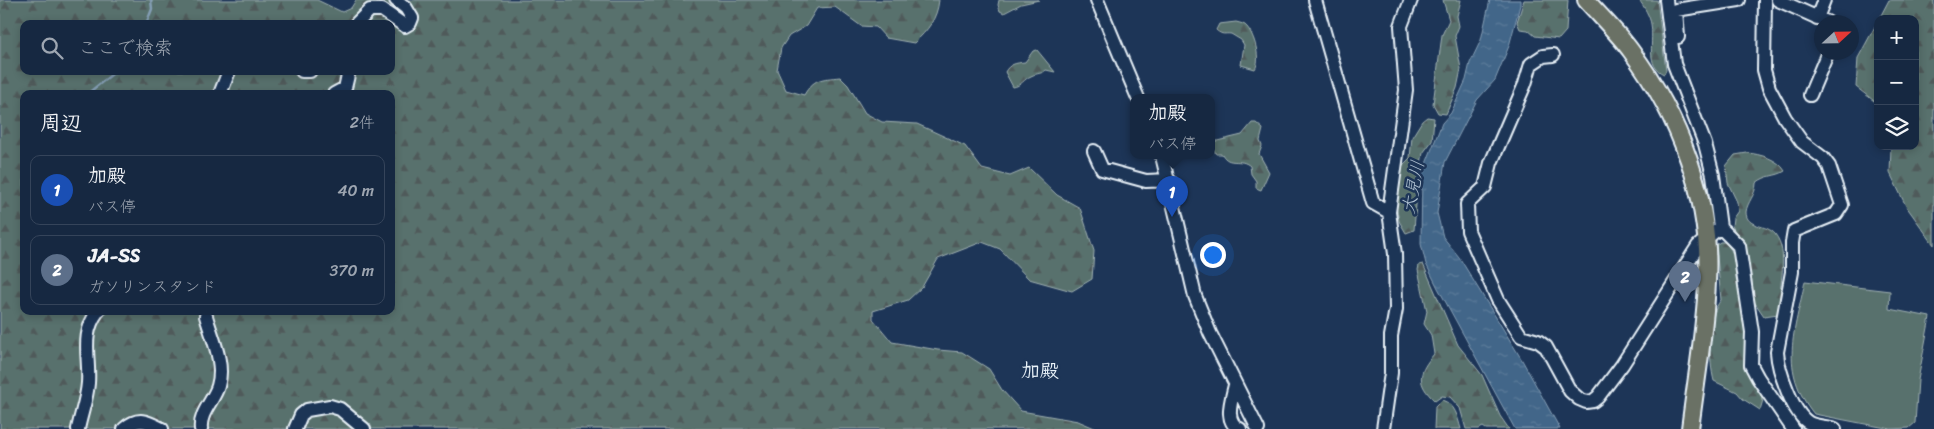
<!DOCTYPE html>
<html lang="ja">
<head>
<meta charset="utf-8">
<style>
	body { margin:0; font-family:Sriracha,"Klee One",sans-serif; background:#23344c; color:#f1f3f6 }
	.controls { position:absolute; right:15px; top:15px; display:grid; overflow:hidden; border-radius:10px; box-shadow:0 2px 8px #0003 }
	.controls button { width:45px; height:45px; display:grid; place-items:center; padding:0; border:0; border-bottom:1px solid #35445a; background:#162841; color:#f1f3f6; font:25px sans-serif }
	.compass { position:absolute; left:1814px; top:15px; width:45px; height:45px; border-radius:50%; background:#162841; box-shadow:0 2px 8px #0003; rotate:68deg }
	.you { position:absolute; left:1212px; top:254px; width:18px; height:18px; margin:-12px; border:4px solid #fff; border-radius:50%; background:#1a73e8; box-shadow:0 0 0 8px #1a73e833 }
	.badge { display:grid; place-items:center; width:32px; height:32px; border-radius:50%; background:#ea580c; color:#fff; font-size:16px; font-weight:700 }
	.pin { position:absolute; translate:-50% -41px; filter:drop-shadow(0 1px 2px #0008) }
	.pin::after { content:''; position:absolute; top:26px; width:18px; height:15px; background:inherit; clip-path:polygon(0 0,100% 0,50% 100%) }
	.popup { position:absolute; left:1130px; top:94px; width:85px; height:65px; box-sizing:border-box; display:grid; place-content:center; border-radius:10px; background:#162841; filter:drop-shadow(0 1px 4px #0005); font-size:16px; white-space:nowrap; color:#9ea6b1 }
	.popup b { font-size:19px; color:#f1f3f6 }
	.popup::after { content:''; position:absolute; left:50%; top:100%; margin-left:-10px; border:10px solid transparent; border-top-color:#162841 }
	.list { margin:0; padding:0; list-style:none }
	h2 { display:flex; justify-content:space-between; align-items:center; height:65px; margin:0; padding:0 20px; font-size:21px }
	h2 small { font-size:16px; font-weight:400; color:#9ea6b1 }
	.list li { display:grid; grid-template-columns:32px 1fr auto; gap:15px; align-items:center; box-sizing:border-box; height:70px; margin:0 10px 10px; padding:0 10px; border:1px solid #35445a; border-radius:10px }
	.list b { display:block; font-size:19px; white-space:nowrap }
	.list p { margin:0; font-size:16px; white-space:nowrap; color:#9ea6b1 }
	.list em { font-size:16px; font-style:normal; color:#9ea6b1 }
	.icon { flex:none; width:28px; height:28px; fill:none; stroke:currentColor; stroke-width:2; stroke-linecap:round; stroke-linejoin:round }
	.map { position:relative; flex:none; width:1934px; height:429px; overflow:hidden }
	.search { position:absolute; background:#162841; box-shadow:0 2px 8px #0003; left:20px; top:20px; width:375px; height:55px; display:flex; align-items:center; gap:12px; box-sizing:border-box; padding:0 18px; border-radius:10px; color:#9ea6b1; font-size:19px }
	.panel { position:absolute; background:#162841; box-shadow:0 2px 8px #0003; left:20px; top:90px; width:375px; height:225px; border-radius:10px }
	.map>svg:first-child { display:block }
</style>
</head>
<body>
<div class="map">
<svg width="1934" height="429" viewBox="0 0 1934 429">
	<defs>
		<pattern id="forest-firs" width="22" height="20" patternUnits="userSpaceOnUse" patternTransform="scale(1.25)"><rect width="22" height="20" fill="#59716d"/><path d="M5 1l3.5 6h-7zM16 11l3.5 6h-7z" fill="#4f5a5a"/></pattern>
		<pattern id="water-ripples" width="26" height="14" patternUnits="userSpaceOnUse" patternTransform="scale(1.25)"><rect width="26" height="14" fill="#426689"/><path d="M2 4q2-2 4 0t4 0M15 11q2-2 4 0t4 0" fill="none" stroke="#5d7c9a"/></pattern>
	</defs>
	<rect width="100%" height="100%" fill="#1d3557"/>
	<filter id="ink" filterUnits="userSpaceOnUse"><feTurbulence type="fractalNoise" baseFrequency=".02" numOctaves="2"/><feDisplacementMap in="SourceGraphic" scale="10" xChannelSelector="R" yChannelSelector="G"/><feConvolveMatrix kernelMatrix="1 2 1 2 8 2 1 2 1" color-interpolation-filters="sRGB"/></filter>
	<g filter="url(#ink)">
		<path fill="#59716d" stroke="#a0b1b2" d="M1805,281L1890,291L1889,309L1930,317L1918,380L1915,423L1909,428L1891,429L1814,414C1778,369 1795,331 1805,281Z"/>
		<path fill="url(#forest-firs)" stroke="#a0b1b2" fill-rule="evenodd" d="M0,0H317L342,12L351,8L356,0H939C937,19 928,30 914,43L886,38L876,27L861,26L835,7L817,8L806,26L789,36L781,48L777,70L786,90L804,95C814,78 821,79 840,77L848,85L865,113L882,122L917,124L965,146L982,169L1010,176L1029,168L1057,195L1080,208L1094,251L1092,279L1072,291L1029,279L1000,249L982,242L938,259L922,287L908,300L873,311V319L892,342L938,350L962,352L989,369L1002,390L1021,411L1078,421L1097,429H0ZM24,24H391V71H24ZM24,94H391V311H24Z
			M999,0H1039L1021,4L1004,13L1000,11L998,5Z
			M1443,0H1461L1457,16L1459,26L1455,36L1461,69L1457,88L1446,114L1438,113L1433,104L1442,35L1449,20Z
			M1524,0H1568L1566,31L1559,39L1535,36L1528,30L1520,29L1517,22Z
			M1639,0H1657L1666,70L1664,74C1645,67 1654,40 1651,24C1650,17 1644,6 1639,0Z
			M1889,0H1934V245L1906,206L1890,173L1891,146H1915V19H1879Z
			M1878,21V104L1856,87L1858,58Z
			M1236,22C1240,23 1245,24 1247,27C1255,36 1261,60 1255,69L1241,65L1244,45L1241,40L1231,34C1224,33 1223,36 1216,30L1219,24Z
			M1037,50L1055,72L1046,70C1042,74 1037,73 1031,76C1024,79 1021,86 1013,87L1005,72C1009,64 1016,63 1025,62L1033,51Z
			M1427,117L1434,118L1432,141L1423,153L1418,179L1414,230L1406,233L1399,221L1396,206L1399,169L1410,158L1412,137L1422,121Z
			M1252,123H1256L1263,129L1260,141L1262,146L1259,154L1269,172L1261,190L1256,188V181L1251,174L1250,166C1240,157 1229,167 1222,154H1216L1212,146L1213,142L1242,135Z
			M1747,153C1760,154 1778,159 1785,171C1776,177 1767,174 1756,183C1756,195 1747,202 1746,212C1746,228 1767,224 1775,234C1790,253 1778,286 1780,307L1778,314L1764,316L1753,300L1752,280L1740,240L1732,226L1733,218L1738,211L1737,202L1728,183L1726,166L1735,155Z
			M1720,242H1725C1742,259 1741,294 1744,316L1742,320L1747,332L1755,381L1763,400L1760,410L1743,399L1737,392L1714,381C1709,362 1707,316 1721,300L1716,245Z
			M1423,264L1458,345L1482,375L1500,416L1509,429H1486L1483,427L1479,429H1466L1460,408L1450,397L1442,396L1435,401C1416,383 1418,373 1434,354L1431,335L1424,324L1427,311L1418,270L1419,265Z
			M1442,400C1456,405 1457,416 1461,429H1434L1435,407Z"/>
		<path fill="url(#water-ripples)" stroke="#849eb5" d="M1490,0H1520V5L1509,46L1495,80L1477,100L1445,162L1437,213L1443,237L1459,257L1522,360L1560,429H1515L1438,288L1426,264L1421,244L1422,174L1442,123L1451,113L1466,80L1470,63L1481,40Z"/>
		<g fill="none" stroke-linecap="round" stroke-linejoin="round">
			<path stroke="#849eb5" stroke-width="2.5" d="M146,24L152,9L151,0
				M87,94L116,71"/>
			<defs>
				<path id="minor" d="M1097,0L1138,98
					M1315,0L1373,203L1389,212L1395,254L1396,309L1391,336V373L1383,429
					M1765,0L1764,70L1769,88L1785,118L1802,142L1823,158L1829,166L1842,205L1836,214L1794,231L1792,243V272L1777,352C1778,370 1793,414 1809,423C1816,427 1827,426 1835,429
					M1778,0L1827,22
					M1817,18L1824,0
					M356,24L370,10H382L405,26L410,23L412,18L406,8L396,0
					M1678,37L1676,10L1739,0
					M1553,55L1543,56L1531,64L1525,84L1491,163L1485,187L1467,204L1468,231L1498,300L1521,336L1538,341L1546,347L1570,391L1579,399L1586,402L1593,401L1598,397L1622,365L1698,246L1720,227L1713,175L1705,144L1674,64L1666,0
					M302,71H310
					M220,94L229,71
					M334,94L345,88L349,71
					M1810,95L1828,52
					M1094,151L1102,169L1146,181L1169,180
					M1162,156L1195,296L1210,333L1258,429
					M1389,212L1406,90L1401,26L1411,0
					M1720,227L1739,246L1752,332L1751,365L1758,378L1793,429
					M1235,385C1232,399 1223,422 1240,429
					M78,429C81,414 87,398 88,383C90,357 80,335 98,311
					M124,429C138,416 147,421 162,429
					M201,429C199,413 214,400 218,386C225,363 212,338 206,316
					M295,429L301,415L307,410L330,406L340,409L364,429"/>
				<path id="major" d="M1586,0C1601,17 1618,33 1631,51C1679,115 1712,201 1707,282C1705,331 1696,380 1690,429"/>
			</defs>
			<use href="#minor" stroke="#e8f1f8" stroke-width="16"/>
			<use href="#major" stroke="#e8f1f8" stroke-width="20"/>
			<use href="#minor" stroke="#1d3557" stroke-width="12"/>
			<use href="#major" stroke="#6b7165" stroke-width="16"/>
		</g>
	</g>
	<g text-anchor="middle" stroke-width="5" stroke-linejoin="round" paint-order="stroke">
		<g font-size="18" font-style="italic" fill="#aec0d1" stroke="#1d3557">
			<text transform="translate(1413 187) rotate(-79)" y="6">大見川</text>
		</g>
		<g font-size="19" font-weight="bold" fill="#e8f1f8" stroke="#1d3557">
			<text x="1040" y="377">加殿</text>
		</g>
	</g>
</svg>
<div class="controls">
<button>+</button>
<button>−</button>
<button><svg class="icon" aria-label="layers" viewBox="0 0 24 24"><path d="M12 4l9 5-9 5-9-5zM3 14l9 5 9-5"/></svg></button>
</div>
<svg class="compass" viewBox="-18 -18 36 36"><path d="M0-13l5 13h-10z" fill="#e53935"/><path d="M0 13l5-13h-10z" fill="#9ea6b1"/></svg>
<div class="you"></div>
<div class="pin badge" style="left:1172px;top:217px;background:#1a4fb4">1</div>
<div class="popup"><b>加殿</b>バス停</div>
<div class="pin badge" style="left:1685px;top:302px;background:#5c6f8a">2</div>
<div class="search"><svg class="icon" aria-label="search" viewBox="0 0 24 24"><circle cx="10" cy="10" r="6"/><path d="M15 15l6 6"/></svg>ここで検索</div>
<section class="panel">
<h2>周辺<small>2件</small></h2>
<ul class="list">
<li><span class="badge" style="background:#1a4fb4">1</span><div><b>加殿</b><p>バス停</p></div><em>40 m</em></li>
<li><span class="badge" style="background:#5c6f8a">2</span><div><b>JA-SS</b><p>ガソリンスタンド</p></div><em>370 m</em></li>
</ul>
</section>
</div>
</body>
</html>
